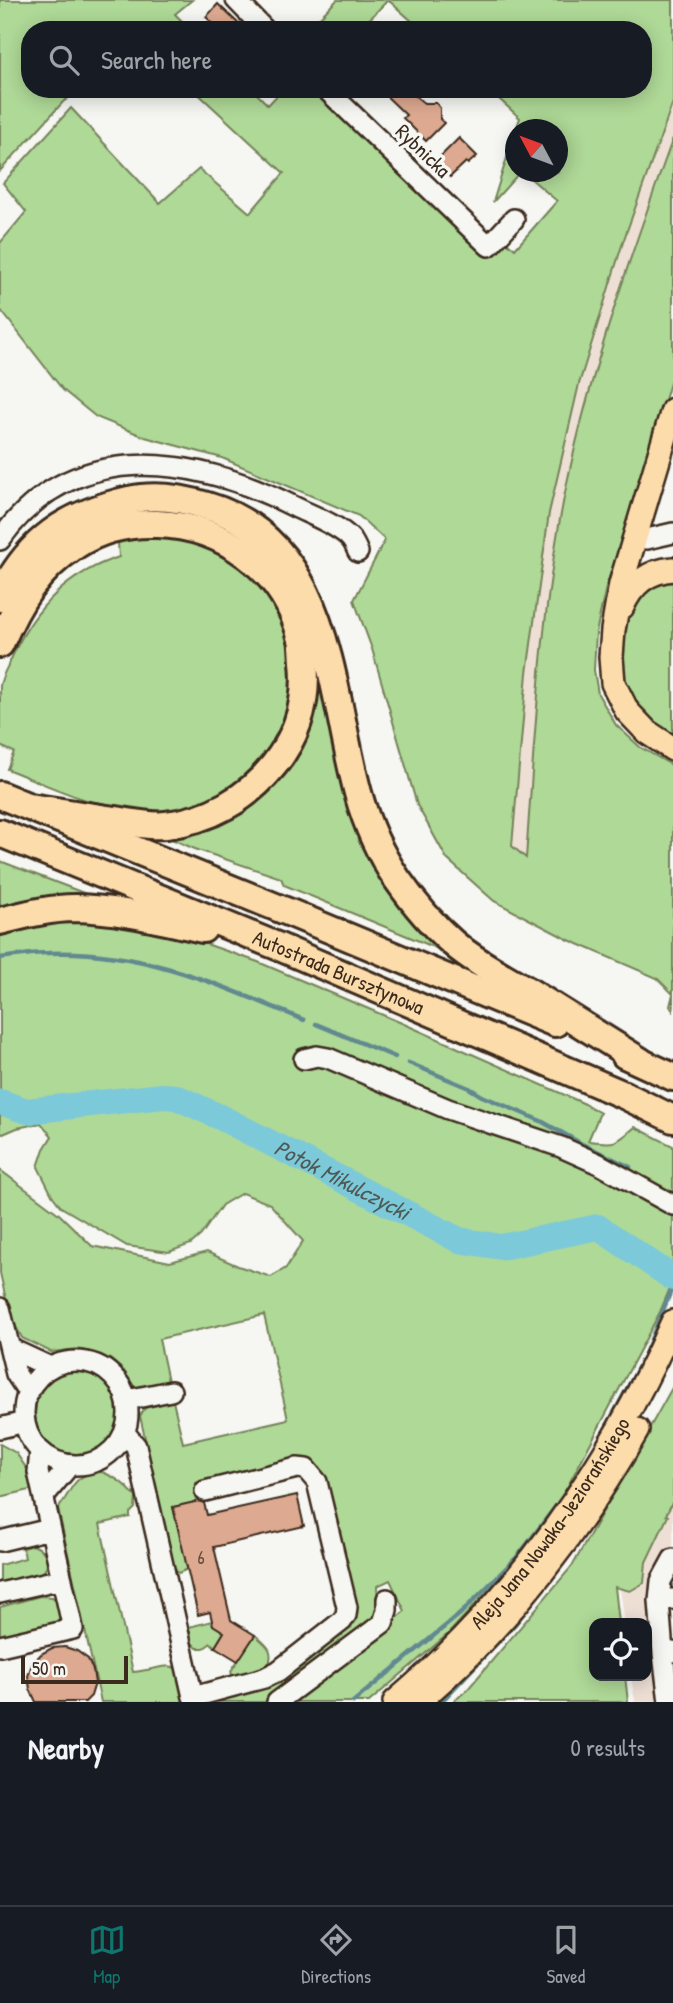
<!DOCTYPE html>
<html lang="en">
<head>
<meta charset="utf-8">
<style>
	body { margin:0; font-family:"Patrick Hand",sans-serif; background:#20242c; color:#f1f3f6 }
	.controls { position:absolute; right:21px; bottom:21px; display:grid; overflow:hidden; border-radius:14px; box-shadow:0 4px 18px #0003 }
	.controls button { width:63px; height:63px; display:grid; place-items:center; padding:0; border:0; border-bottom:2px solid #363941; background:#171b24; color:#f1f3f6; font:35px sans-serif }
	.compass { position:absolute; left:505px; top:119px; width:63px; height:63px; border-radius:50%; background:#171b24; box-shadow:0 4px 18px #0003; rotate:311deg }
	.scale { position:absolute; left:21px; bottom:18px; width:107px; box-sizing:border-box; padding-left:7px; border:4px solid #3b2a1e; border-top:0; font-size:19px; line-height:24px; white-space:nowrap; color:#3b2a1e; -webkit-text-stroke:5px #f6f6f2; paint-order:stroke }
	.list { margin:0; padding:0; list-style:none }
	h2 { display:flex; justify-content:space-between; align-items:center; height:91px; margin:0; padding:0 28px; font-size:30px }
	h2 small { font-size:23px; font-weight:400; color:#9ea1a6 }
	.icon { flex:none; width:38px; height:38px; fill:none; stroke:currentColor; stroke-width:2; stroke-linecap:round; stroke-linejoin:round }
	.map { position:relative; flex:none; width:673px; height:1702px; overflow:hidden }
	.search { position:absolute; background:#171b24; box-shadow:0 4px 18px #0003; left:21px; right:21px; top:21px; height:77px; display:flex; align-items:center; gap:18px; box-sizing:border-box; padding:0 24px; border-radius:28px; color:#9ea1a6; font-size:26px }
	.sheet { height:203px; background:#171b24 }
	nav { display:flex; justify-content:space-around; align-items:center; box-sizing:border-box; height:98px; border-top:2px solid #363941; background:#171b24; font-size:19px; color:#9ea1a6 }
	nav a { display:grid; justify-items:center; gap:4px }
	nav .on { color:#0f766e }
	.map>svg:first-child { display:block }
</style>
</head>
<body>
<div class="map">
<svg width="673" height="1702" viewBox="0 0 673 1702">
	<rect width="100%" height="100%" fill="#f6f6f2"/>
	<filter id="ink" filterUnits="userSpaceOnUse"><feTurbulence type="fractalNoise" baseFrequency=".0143" numOctaves="2"/><feDisplacementMap in="SourceGraphic" scale="14" xChannelSelector="R" yChannelSelector="G"/><feConvolveMatrix kernelMatrix="1 2 1 2 8 2 1 2 1" color-interpolation-filters="sRGB"/></filter>
	<g filter="url(#ink)">
		<path fill="#eedfd5" d="M673,102V138L634,246L591,386L567,484L550,582L539,673L526,859L512,846L527,673L549,513L579,384L623,242Z
			M673,1479V1702H635L631,1676H647V1623H625L620,1589Z"/>
		<path fill="#afd997" stroke="#75825a" stroke-width="2" d="M0,0H192L175,14L191,30H30V89H81L63,102L0,171Z
			M337,0H673V102L623,242L579,384L549,513L527,673L512,846L526,858C535,733 541,607 567,483C592,365 632,251 673,138V373L647,460L606,587L596,633L594,670L598,694L616,725L640,747L673,766V1011L670,1006L673,994L657,978L569,940L494,901L447,859L417,805L372,649L354,600L385,540L359,516L222,458L145,437L96,417L63,390L0,309V243L26,212L3,183L71,108L160,203L199,169L250,213L284,173L193,89H252L268,105L283,89H319L490,254L503,239L515,249L557,201L523,172H558V130L516,129L520,118L488,89H643V30H422L388,0L359,30H307Z
			M515,132L516,172H520L493,202Z
			M154,537C172,539 190,541 206,548C346,606 305,811 149,811C100,811 52,787 7,769L14,752L0,746C0,726 0,706 0,686C1,677 8,666 12,657C34,608 68,573 119,557L118,543L137,539Z
			M673,580V739L635,707L621,673L624,624L633,602L653,585Z
			M312,646L347,790L439,944L436,948L284,885L281,878L195,849L162,835L264,793Z
			M0,861L102,900L0,911Z
			M61,917L115,920L183,936L258,962L404,1024L585,1104L600,1113L588,1141C614,1144 615,1145 635,1127L673,1146V1281L660,1312L562,1497L534,1541L448,1634L369,1702H285L405,1611L390,1580L377,1586L379,1616L273,1698L265,1702H201L271,1682L351,1618L302,1460L291,1459L196,1483L201,1501L173,1507L188,1569L179,1573L175,1571L140,1416L145,1408L173,1401L183,1443L288,1419L264,1315L159,1339L168,1381L138,1389L132,1384L124,1371L110,1359L78,1349L51,1352L22,1338L9,1313L0,1273V1170L59,1214L92,1246L170,1262L207,1252L238,1266L271,1277L286,1268L303,1241L270,1204L242,1193L222,1205L201,1235L191,1244L169,1252L127,1246L61,1207L52,1195L38,1167L44,1149L52,1136L41,1123L17,1128L3,1134L0,1132V933Z
			M35 1413a42 42 0 1 1 84 0a42 42 0 1 1-84 0Z
			M673,1386V1501L666,1515L668,1516L646,1562L644,1583L630,1591L615,1587L619,1623H594V1676H625L628,1702H453L468,1689L573,1565Z
			M0,1444L16,1453L31,1475L34,1489L0,1497Z
			M102,1472C117,1478 126,1485 136,1497L135,1508L130,1513V1517L100,1524L133,1672C177,1667 175,1653 190,1702H101L58,1509C73,1490 72,1473 102,1472Z
			M32,1545C39,1547 46,1552 47,1561C49,1581 14,1582 0,1585V1565L25,1558L23,1548Z
			M40,1596L52,1597L59,1602L62,1616C54,1630 16,1634 0,1638V1607Z
			M212,1621L213,1625L224,1632L215,1647L211,1643L204,1648H197L192,1643L189,1627Z
			M255,1635C267,1645 275,1650 268,1667L233,1678L231,1671Z"/>
		<g fill="none" stroke-linecap="round" stroke-linejoin="round">
			<path stroke="#62898f" stroke-width="4.5" d="M0,958C16,956 32,953 48,953C143,949 219,985 304,1020
				M316,1024L395,1057
				M409,1063L469,1088L482,1096L541,1121L582,1144L630,1167
				M597,1444L643,1359L673,1286
				M353,1702L460,1614L518,1556L562,1498
				M441,1702L516,1623L543,1588"/>
			<path stroke="#7cc9da" stroke-width="26" id="s1" d="M0,1102L27,1111L163,1096L176,1097L222,1118L459,1240L501,1247L598,1227L673,1278"/>
		</g>
		<path fill="#dda991" stroke="#3b2a1e" stroke-width="2" d="M218,4L245,30H220L206,17Z
			M379,89H407L424,103H436L440,108V119L444,123L426,141L403,118L406,115Z
			M459,138L477,156L468,164L466,162L450,177L435,162Z
			M297,1495L304,1526L214,1547L231,1620L255,1635L238,1661L215,1647L224,1632L213,1625L210,1612L198,1615L173,1507L199,1501L204,1503L207,1515Z
			M65,1647L77,1651L88,1659L93,1670L95,1683L91,1696L85,1702H36L30,1689L28,1676L32,1664L41,1654L52,1648Z"/>
		<g fill="none" stroke-linecap="round" stroke-linejoin="round">
			<defs>
				<path id="minor" d="M236,0L265,30
					M326,89L489,246L514,219
					M636,536L647,539L673,533
					M0,540C73,436 195,456 295,507C311,515 338,525 350,538C354,542 356,548 358,552
					M304,1059L317,1056L328,1058L448,1109L561,1147L599,1164L673,1205
					M0,1308L16,1374L28,1392
					M11,1349L50,1367
					M24 1413a52 52 0 1 1 104 0a52 52 0 1 1-104 0Z
					M127,1400L171,1391
					M0,1428L25,1422
					M125,1433L136,1446L193,1697L264,1678L278,1671L342,1621L346,1615L347,1607L317,1482L306,1469L297,1468L205,1491
					M45,1495L70,1465
					M0,1541L50,1529
					M0,1593L62,1579
					M659,1601L661,1581L673,1559
					M0,1646L73,1629L38,1472L40,1451
					M663,1653L659,1601L673,1599
					M277,1702L383,1623L387,1610V1599
					M669,1702L663,1653L673,1652"/>
				<g id="major">
					<path d="M673,410L621,584L613,630L611,657L613,683L627,711L647,732L673,749"/>
					<path d="M622,607C632,584 648,571 673,569"/>
					<path id="s2" d="M395,1702C516,1600 609,1466 673,1322"/>
					<path d="M418,1702C506,1627 580,1531 637,1430"/>
				</g>
				<g id="highway">
					<path d="M0,598C28,540 67,514 129,500C155,494 181,498 207,506C330,542 330,690 358,793C366,822 380,854 397,879C413,902 432,925 453,943C475,962 503,976 528,991C566,1015 603,1038 640,1061"/>
					<path d="M0,644C18,602 37,570 76,545C100,529 129,523 157,524C224,526 283,569 301,636C304,644 303,653 304,662C308,700 298,735 274,765C247,799 209,820 166,825C149,827 130,822 114,820C86,816 58,811 30,807"/>
					<path d="M0,795L293,914L555,1023"/>
					<path id="s3" d="M0,833L277,946L624,1095L673,1119"/>
					<path d="M0,921C24,915 50,908 75,908C118,909 161,920 203,929"/>
					<path d="M625,1055L673,1077"/>
				</g>
			</defs>
			<use href="#minor" stroke="#3b2a1e" stroke-width="24"/>
			<use href="#major" stroke="#3b2a1e" stroke-width="28"/>
			<use href="#highway" stroke="#3b2a1e" stroke-width="32"/>
			<use href="#minor" stroke="#f6f6f2" stroke-width="19"/>
			<use href="#major" stroke="#fddcac" stroke-width="23"/>
			<use href="#highway" stroke="#fddcac" stroke-width="26"/>
		</g>
	</g>
	<g text-anchor="middle" stroke-width="7" stroke-linejoin="round" paint-order="stroke">
		<g font-size="18" fill="#644a3b">
			<text x="201" y="1564">6</text>
		</g>
		<g font-size="21" fill="#3b2a1e" stroke="#f6f6f2">
			<text transform="translate(423 151) rotate(44)" y="7">Rybnicka</text>
			<text dy="7" stroke="none"><textPath href="#s3" startOffset="366">Autostrada Bursztynowa</textPath></text>
			<text dy="7" stroke="none"><textPath href="#s2" startOffset="238">Aleja Jana Nowaka-Jeziorańskiego</textPath></text>
		</g>
		<g font-size="23" font-style="italic" fill="#4e5a56" stroke="#f6f6f2">
			<text dy="8" stroke="none"><textPath href="#s1" startOffset="364">Potok Mikulczycki</textPath></text>
		</g>
	</g>
</svg>
<div class="controls">
<button><svg class="icon" aria-label="locate" viewBox="0 0 24 24"><circle cx="12" cy="12" r="6"/><path d="M12 2v4M12 18v4M2 12h4M18 12h4"/></svg></button>
</div>
<svg class="compass" viewBox="-18 -18 36 36"><path d="M0-13l5 13h-10z" fill="#e53935"/><path d="M0 13l5-13h-10z" fill="#9ea1a6"/></svg>
<div class="scale">50 m</div>
<div class="search"><svg class="icon" aria-label="search" viewBox="0 0 24 24"><circle cx="10" cy="10" r="6"/><path d="M15 15l6 6"/></svg>Search here</div>
</div>
<section class="sheet">
<h2>Nearby<small>0 results</small></h2>
<ul class="list">
</ul>
</section>
<nav>
<a class="on"><svg class="icon" aria-label="map" viewBox="0 0 24 24"><path d="M3 6l6-2 6 2 6-2v14l-6 2-6-2-6 2zM9 4v14M15 6v14"/></svg>Map</a>
<a><svg class="icon" aria-label="directions" viewBox="0 0 24 24"><path d="M12 3l9 9-9 9-9-9zM9 14v-3h6M13 9l2 2-2 2"/></svg>Directions</a>
<a><svg class="icon" aria-label="saved" viewBox="0 0 24 24"><path d="M7 4h10v16l-5-4-5 4z"/></svg>Saved</a>
</nav>
</body>
</html>
